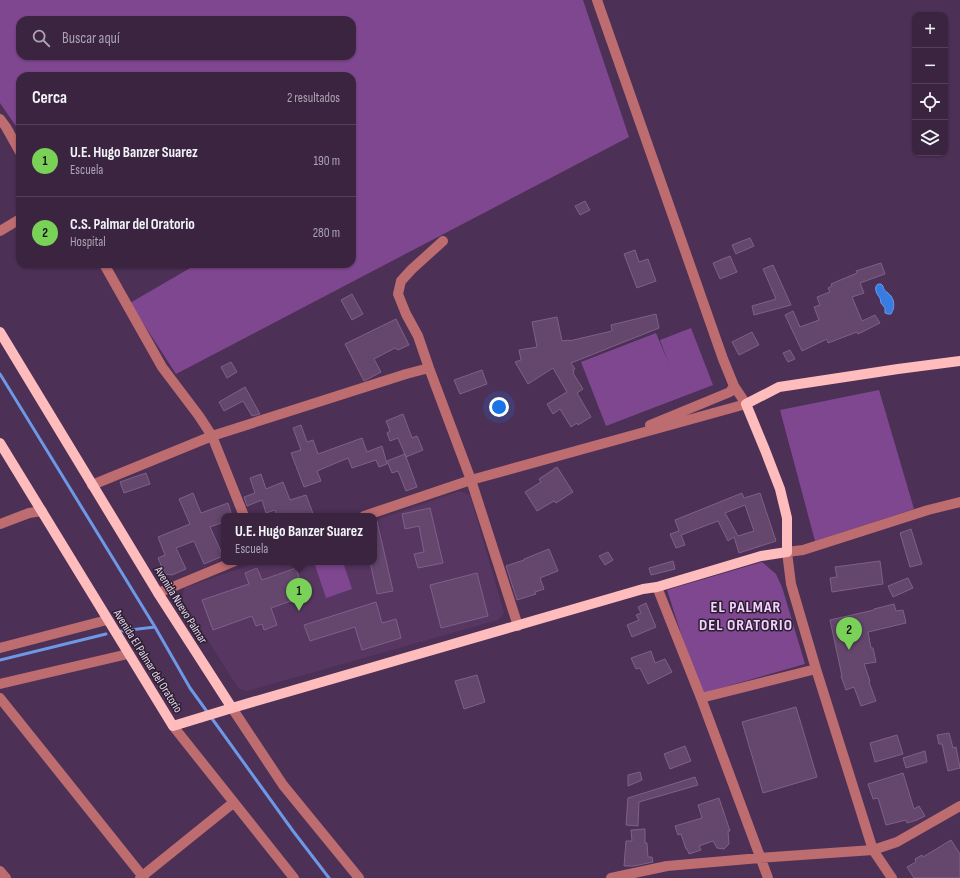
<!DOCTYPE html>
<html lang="es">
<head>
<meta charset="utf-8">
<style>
	body { margin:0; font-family:"Sofia Sans Condensed",sans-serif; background:#45304b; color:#f1f3f6 }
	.controls { position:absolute; right:12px; top:12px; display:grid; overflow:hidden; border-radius:8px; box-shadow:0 1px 3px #0004 }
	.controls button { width:36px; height:36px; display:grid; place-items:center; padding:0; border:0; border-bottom:1px solid #544159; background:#3a2440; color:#f1f3f6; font:20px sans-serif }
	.you { position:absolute; left:499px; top:407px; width:14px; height:14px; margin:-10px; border:3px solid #fff; border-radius:50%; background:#1a73e8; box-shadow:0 0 0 6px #1a73e833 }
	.badge { display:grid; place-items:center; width:26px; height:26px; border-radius:50%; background:#79d157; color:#111; font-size:13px; font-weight:700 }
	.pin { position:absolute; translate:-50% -33px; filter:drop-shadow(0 1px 2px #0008) }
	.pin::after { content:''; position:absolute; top:21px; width:14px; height:12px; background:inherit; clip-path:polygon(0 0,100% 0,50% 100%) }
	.popup { position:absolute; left:221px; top:513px; width:156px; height:52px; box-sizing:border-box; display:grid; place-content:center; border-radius:8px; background:#3a2440; filter:drop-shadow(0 1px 3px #0005); font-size:13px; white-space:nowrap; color:#aba4b1 }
	.popup b { font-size:15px; color:#f1f3f6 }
	.popup::after { content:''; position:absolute; left:50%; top:100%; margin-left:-8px; border:8px solid transparent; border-top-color:#3a2440 }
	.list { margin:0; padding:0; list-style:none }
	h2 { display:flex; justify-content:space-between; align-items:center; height:52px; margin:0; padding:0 16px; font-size:17px }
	h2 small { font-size:13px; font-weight:400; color:#aba4b1 }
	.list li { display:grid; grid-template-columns:26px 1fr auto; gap:12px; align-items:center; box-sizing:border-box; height:72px; padding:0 16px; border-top:1px solid #544159 }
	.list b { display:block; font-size:15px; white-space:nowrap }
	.list p { margin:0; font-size:13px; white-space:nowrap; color:#aba4b1 }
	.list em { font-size:13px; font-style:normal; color:#aba4b1 }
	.icon { flex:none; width:22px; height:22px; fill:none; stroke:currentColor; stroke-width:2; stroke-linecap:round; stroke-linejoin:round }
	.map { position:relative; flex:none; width:960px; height:878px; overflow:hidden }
	.search { position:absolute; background:#3a2440; box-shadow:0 1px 3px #0004; left:16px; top:16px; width:340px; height:44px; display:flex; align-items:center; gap:10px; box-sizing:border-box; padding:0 14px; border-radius:12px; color:#aba4b1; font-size:15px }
	.panel { position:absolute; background:#3a2440; box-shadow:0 1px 3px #0004; left:16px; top:72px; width:340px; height:196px; border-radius:12px }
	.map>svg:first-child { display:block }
</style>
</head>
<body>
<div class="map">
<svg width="960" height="878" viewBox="0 0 960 878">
	<rect width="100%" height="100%" fill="#4d3056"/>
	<path fill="#583662" d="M460,491L470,495L504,613L498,620L247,691L238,688L182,599L184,588L258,562H374V521Z"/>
	<path fill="#7f4790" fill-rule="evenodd" d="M0,0H583L629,137L176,374L130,303L197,264H352V76H287L285,74L281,76H20V132L0,103ZM20,20H352V56H20Z
		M691,328L713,385L606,426L581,362L656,333L669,364L660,340Z
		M879,390L914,509L815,541L780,410Z
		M314,562H343L352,589L326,598Z
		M762,562L776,574L782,587L805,664L703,693L683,640L667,590L677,587Z"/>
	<path fill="#377de1" stroke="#6c98e5" d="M878,284H881L883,286C884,291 886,291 889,294C895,299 895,308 891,314H888L885,313V308L881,303L880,298C877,295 873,287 878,284Z"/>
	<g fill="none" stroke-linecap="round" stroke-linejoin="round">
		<path stroke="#6c98e5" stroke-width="3" d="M0,374L155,627L190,688L293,831L329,878
			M121,631L155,627
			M0,660L106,634"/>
	</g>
	<path fill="#65476e" stroke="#7f6088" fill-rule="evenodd" d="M585,201L590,210L580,215L575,206Z
		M750,238L754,246L736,254L732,245Z
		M635,250L639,262L648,259L656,281L637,288L624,254Z
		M730,256L737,272L720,279L713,263Z
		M881,263L885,274L860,283L864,293L852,297L862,321L875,315L880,323L858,334L857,332L828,343L827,339L802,351L785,315L793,311L800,327L819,320L814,307L820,305L817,297L830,292L828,288L832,286L831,284L857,273L856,271Z
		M773,265L791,305L754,315L752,306L776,299L763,269Z
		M352,294L363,314L352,320L341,300Z
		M656,314L659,328L571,363L575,369L573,370L574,373H573L583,389L577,393L591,417L578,425L577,423L571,427L560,409L553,414L547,404L567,392L553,368L528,384L515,362L521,360L519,350L537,347L532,322L557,317L562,341L569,340V341L612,331L611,325Z
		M396,319L409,345L398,350L395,348L374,359L381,372L364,381L345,344Z
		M752,332L759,345L739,355L732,342Z
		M790,350L795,359L788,362L783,353Z
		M231,362L237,372L227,378L221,367Z
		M482,370L487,384L460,394L454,380Z
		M245,387L260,414L252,416L243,401L224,411L219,402Z
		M403,414L412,438L417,436L423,450L406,457L398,438L390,441L387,433L390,431L386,421Z
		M301,425L307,442L313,440L318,454L362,438L367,452L382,446L387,464L379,467L376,460L352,468L348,458L317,471L321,481L304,487L291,453L301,450L293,428Z
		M405,454L417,487L406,491L398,471L392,473L387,461Z
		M557,467L573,492L556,503L554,501L537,511L525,492L541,482L539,479Z
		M146,473L150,484L124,493L120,482Z
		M261,474L266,489L283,482L290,500L306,495L314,516H277L275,510L266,513L262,500L247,506L244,497L255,493L250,478Z
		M193,493L201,513L228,503L232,516H224V522L210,527L223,556L204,564L194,541L176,548L186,569L172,575L165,574L158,558L165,555L158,537L190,524L179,499Z
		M742,493L744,498L760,493L776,541L739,553L734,537L728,541L718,521L681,535L685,545L676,548L670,534L679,531L675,520ZM745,505L754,531L738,536L725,513Z
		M430,508L443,563L418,568L414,554L424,552L419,526L405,529L402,514Z
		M377,521L393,591L377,594L370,562H374V522Z
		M911,529L922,564L910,567L900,533Z
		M549,549L558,571L540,578L544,589L535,592L536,594L517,600L506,566L524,560V559Z
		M608,552L613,560L605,565L599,556Z
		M673,561L675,569L651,575L649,568Z
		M880,561L883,584L832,592L830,578L837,577L835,567Z
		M257,568L262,580L296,568L305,596L271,608L277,625L264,630L262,624L256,626L252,616L213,630L202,600L249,584L245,573Z
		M477,573L488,616L441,628L430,585Z
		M908,578L913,588L893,597L888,586Z
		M376,602L382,623L396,619L401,638L362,650L355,627L310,641L304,625Z
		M646,603L656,627L632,637L627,625L639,620L636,615L641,613L638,607Z
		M894,604L896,611L903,610L906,623L868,632L871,648H873L876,662L864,664L870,681L869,682L876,701L861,706L854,687L846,690L841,676H842L830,620L874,610V609Z
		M651,651L655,663L665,659L672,672L648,684L640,668L636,669L631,658Z
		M477,675L485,702L464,709L455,681Z
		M796,707L817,777L763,793L742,722Z
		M949,733L953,748L956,747L960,768L948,771L942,744H939L937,735Z
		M897,735L903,754L875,762L870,743Z
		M685,746L691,761L670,769L664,754Z
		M925,751L927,762L906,768L903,758Z
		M640,772L642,780L628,786V775Z
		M903,773L914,809L919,806L925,816L917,820L907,823L906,820L886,825L878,798L873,799L868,784Z
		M695,777L698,785L639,802L638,826L626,825L628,798Z
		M719,798L730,831H728L729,844L724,849L717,848L713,841L699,846L701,850L689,854L687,849H686L681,834L678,835L675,826L702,818L698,805Z
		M645,829V843H647L648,857H652L653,862L634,866H624L626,841H632L631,830Z
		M951,840L960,854V878H914L907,867L916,862L915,859L922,855L923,857Z"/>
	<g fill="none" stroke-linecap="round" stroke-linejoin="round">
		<path stroke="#bd6c6f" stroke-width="10" d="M0,119L6,127L20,152
			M0,231L20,219
			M443,241L412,269L401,281L398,294L406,314L418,336L429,368L471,480L518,626
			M104,264L162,367L199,416L212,436L244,516
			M650,425L730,392L734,386
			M92,485L212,436L406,374L429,368
			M364,516L471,480L746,404L734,386L723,359L597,0
			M0,524L29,513L42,511
			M657,587L701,698L768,878
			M158,593L233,562
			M0,648L107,620
			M0,684L128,654
			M0,698L144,878
			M701,698L816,669
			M232,708L283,785L359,878
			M173,726L294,878
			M0,871L6,878
			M140,878L233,803
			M611,878L667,866L760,858L873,850L897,842L960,806
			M892,878L873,850L816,669L791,584L787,552L803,550L928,510L960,502"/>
		<path stroke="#ffbcbd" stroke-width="10" d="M0,332L158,593L232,708
			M0,443L173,726L232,708L643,589L657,587L761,556L787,552V518L780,489L765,450L746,404L779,387L898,369L960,361"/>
	</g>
	<g text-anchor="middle" stroke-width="3" stroke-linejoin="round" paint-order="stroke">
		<g font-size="12" fill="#e7d6ed" stroke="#2b1e2f">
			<text transform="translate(181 605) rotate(58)" y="4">Avenida Nuevo Palmar</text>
			<text transform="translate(148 661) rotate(58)" y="4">Avenida El Palmar del Oratorio</text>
		</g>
		<g font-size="16" font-weight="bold" letter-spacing="1" fill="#f4d1ff" stroke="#2b1e2f">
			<text x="746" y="612">EL PALMAR<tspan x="746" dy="18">DEL ORATORIO</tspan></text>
		</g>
	</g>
</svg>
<div class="controls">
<button>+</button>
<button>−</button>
<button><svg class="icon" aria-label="locate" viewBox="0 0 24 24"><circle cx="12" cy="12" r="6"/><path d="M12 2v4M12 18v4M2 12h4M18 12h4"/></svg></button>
<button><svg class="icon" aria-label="layers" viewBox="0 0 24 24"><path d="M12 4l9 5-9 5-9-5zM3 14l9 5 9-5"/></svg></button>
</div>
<div class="you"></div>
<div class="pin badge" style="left:299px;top:611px">1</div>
<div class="popup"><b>U.E. Hugo Banzer Suarez</b>Escuela</div>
<div class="pin badge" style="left:849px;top:650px">2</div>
<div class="search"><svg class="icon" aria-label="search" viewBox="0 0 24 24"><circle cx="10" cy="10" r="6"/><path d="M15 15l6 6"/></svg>Buscar aquí</div>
<section class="panel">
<h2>Cerca<small>2 resultados</small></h2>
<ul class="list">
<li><span class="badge">1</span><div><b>U.E. Hugo Banzer Suarez</b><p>Escuela</p></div><em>190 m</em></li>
<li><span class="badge">2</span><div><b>C.S. Palmar del Oratorio</b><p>Hospital</p></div><em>280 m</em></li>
</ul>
</section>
</div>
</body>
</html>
